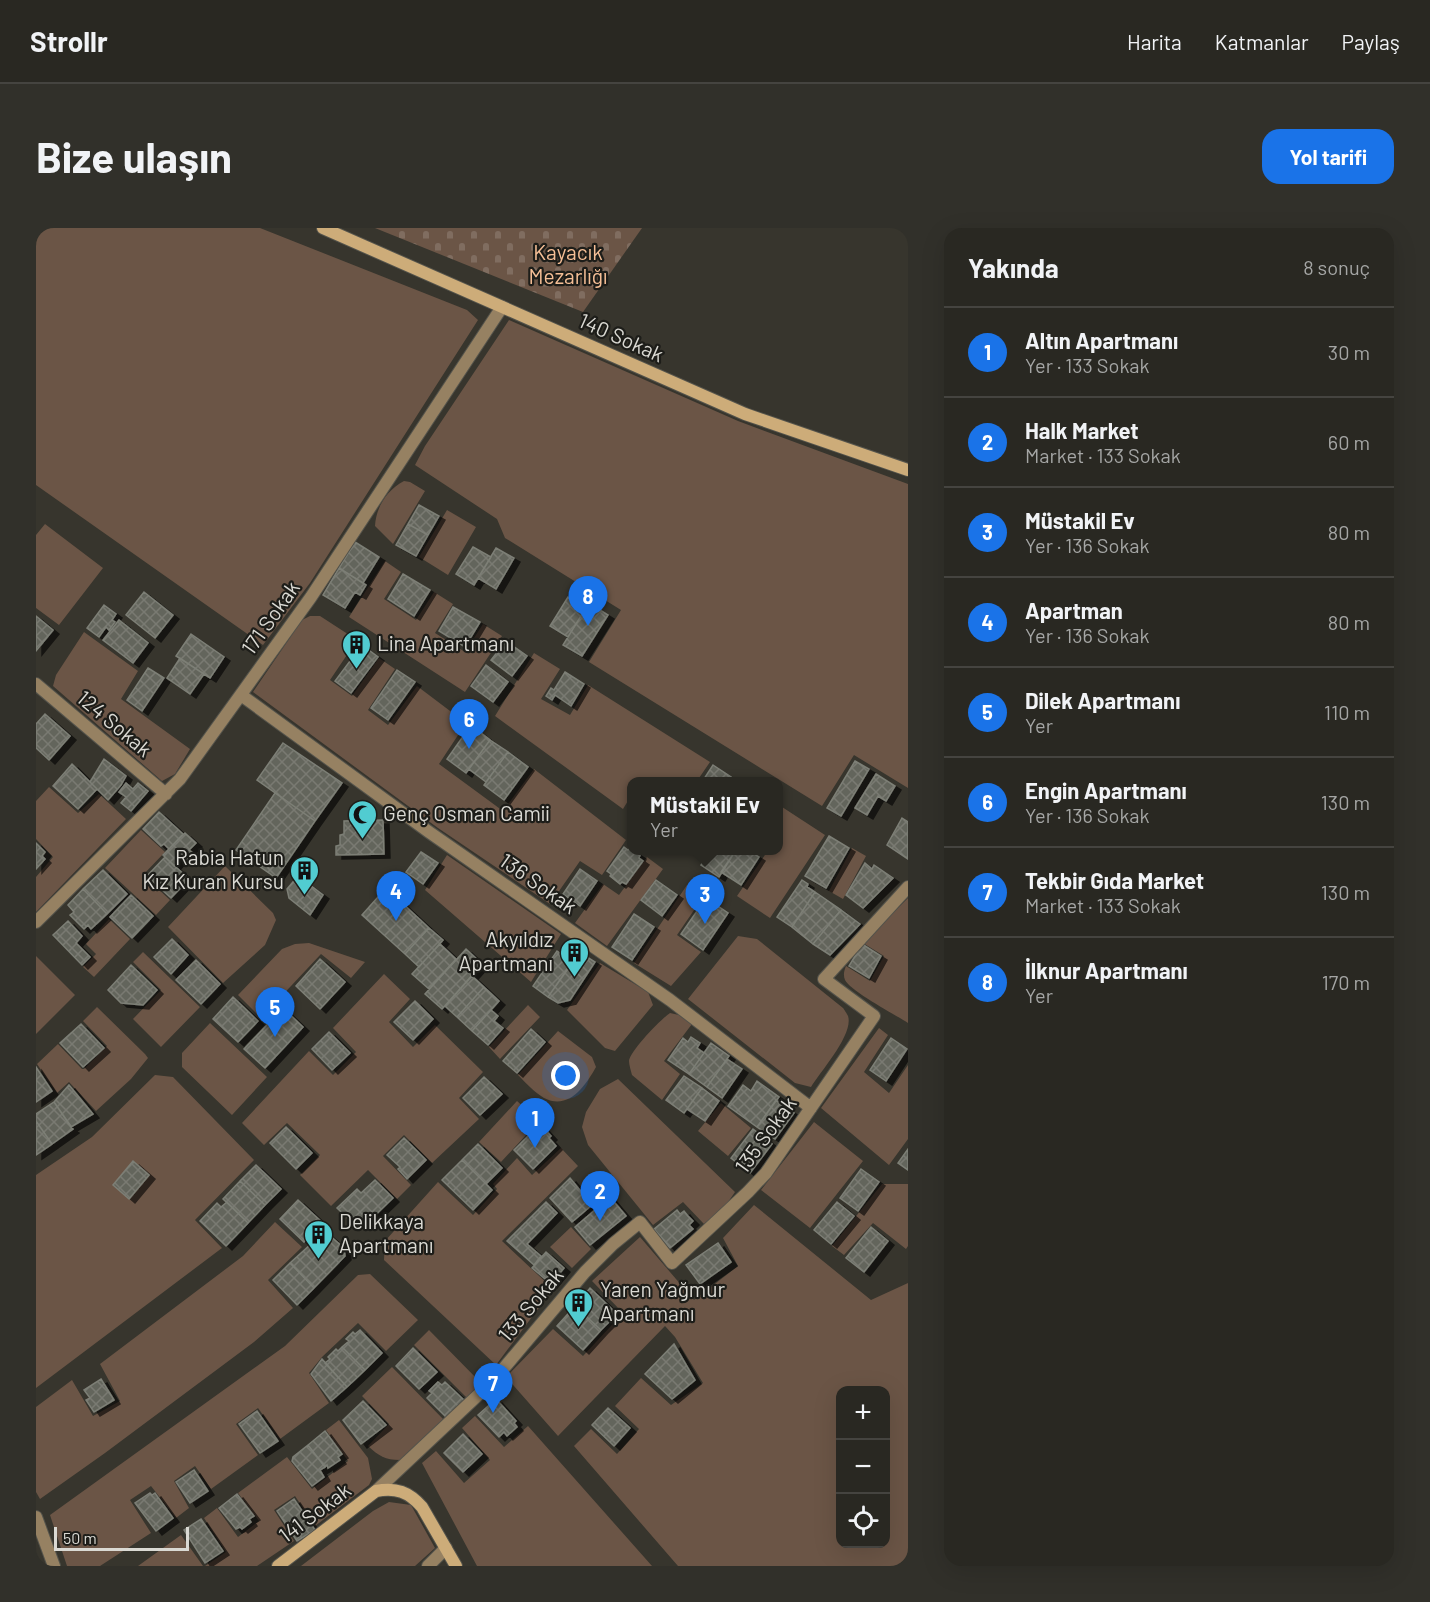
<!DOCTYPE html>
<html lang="tr">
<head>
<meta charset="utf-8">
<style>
	body { margin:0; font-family:Barlow,sans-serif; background:#31302a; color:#f1f3f6 }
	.controls { position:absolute; right:18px; bottom:18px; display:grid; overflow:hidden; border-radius:12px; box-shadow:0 6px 24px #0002 }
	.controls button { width:54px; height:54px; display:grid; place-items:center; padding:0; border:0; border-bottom:2px solid #454440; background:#292822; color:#f1f3f6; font:30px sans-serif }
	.scale { position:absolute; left:18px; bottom:15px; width:135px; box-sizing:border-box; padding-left:6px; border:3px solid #dad9d3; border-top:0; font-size:16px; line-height:21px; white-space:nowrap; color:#dad9d3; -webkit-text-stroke:4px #1d1d19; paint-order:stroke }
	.you { position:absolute; left:530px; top:848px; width:21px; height:21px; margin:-15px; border:4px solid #fff; border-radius:50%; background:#1a73e8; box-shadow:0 0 0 9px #1a73e833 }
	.badge { display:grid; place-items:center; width:39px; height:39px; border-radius:50%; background:#1a73e8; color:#fff; font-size:20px; font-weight:700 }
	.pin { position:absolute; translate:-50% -50px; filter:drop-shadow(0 2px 3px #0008) }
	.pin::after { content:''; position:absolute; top:32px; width:21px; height:18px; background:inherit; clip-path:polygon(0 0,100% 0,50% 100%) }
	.popup { position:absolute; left:591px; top:549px; width:156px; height:78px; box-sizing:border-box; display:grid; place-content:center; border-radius:12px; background:#292822; filter:drop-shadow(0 2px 4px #0005); font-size:20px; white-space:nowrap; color:#a5a6a5 }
	.popup b { font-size:22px; color:#f1f3f6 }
	.popup::after { content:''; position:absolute; left:50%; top:100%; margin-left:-12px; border:12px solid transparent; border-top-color:#292822 }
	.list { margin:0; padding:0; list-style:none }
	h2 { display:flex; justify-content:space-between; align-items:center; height:78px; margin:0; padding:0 24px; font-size:26px }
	h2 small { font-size:20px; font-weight:400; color:#a5a6a5 }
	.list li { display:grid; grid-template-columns:39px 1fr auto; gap:18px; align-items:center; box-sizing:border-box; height:90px; padding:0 24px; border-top:2px solid #454440 }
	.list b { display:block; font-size:22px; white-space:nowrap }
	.list p { margin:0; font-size:20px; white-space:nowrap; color:#a5a6a5 }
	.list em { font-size:20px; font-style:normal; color:#a5a6a5 }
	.icon { flex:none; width:33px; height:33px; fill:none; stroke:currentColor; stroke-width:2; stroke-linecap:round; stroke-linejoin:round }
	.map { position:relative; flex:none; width:872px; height:1338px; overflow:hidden; border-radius:18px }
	header { display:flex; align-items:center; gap:36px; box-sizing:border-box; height:84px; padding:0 30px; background:#292822; border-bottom:2px solid #454440 }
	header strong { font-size:28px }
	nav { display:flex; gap:33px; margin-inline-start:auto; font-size:21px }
	.intro { display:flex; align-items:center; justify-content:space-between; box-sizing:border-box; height:144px; padding:0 36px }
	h1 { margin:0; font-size:42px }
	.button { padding:15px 27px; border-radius:18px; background:#1a73e8; color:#fff; font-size:21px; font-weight:700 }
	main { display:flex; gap:36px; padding:0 36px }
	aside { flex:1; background:#292822; border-radius:18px; box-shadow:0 6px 24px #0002 }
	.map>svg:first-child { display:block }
</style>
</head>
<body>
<header>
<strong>Strollr</strong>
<nav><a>Harita</a><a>Katmanlar</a><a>Paylaş</a></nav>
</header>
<div class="intro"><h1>Bize ulaşın</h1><a class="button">Yol tarifi</a></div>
<main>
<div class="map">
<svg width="872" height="1338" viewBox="0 0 872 1338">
	<defs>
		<pattern id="cemetery-stones" width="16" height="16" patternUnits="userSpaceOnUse" patternTransform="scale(1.5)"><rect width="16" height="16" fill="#6b5546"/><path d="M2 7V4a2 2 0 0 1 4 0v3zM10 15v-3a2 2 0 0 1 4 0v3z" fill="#806d60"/></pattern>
		<pattern id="building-cross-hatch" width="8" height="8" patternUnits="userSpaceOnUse" patternTransform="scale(1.5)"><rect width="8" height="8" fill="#63655c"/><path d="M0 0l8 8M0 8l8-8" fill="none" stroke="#797a72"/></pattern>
		<filter id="shadow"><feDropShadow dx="6" dy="4" stdDeviation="0" flood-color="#0009"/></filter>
	</defs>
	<rect width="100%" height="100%" fill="#37352d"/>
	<path fill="#6b5546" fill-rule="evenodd" d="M0,0H224L431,82L442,92L274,355L227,417L0,257Z
		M473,92L702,193L872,256V560L818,527L786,578L553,434L585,382L469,310L461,291L379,237L389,218Z
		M368,253L374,254L389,263L357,316L339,298C340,279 351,262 368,253Z
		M411,282L440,299L412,347L383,329Z
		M9,296L67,340L23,397L0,380V307Z
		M349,333L365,344L348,371L380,392L398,364L417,376L399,405L429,424L447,396L466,408L429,464L313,389Z
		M274,388H284L321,412L294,452L316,468L343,430L359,441L332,482L352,497L381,458L430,495L403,536L467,583L498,541L590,612L566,647L544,633L514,676L402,600L217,464L266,392Z
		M48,404L102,443L85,471L154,521L139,546L126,553L17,458L20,447Z
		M498,425L524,441L505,471L534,487L552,457L674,534L661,553H613L608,551L606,553L596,554L595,568L587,581L459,488Z
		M13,559L42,585L63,566L90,591L0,684V649L17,629L0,611V573Z
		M743,577L789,607L734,690L701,668L731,624L730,623L742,622Z
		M105,602L129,624L107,647L134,672L120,687L69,640Z
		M816,620L830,628L807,671L793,663Z
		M411,627L525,706L495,754L389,662Z
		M611,629L627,641L571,718L539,695L567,656L583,667Z
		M189,638L237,685L240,692L229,717L187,755L132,699Z
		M651,657L667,669L641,707L665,724L635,758L598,735Z
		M872,670V795C860,787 814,763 809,752C807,747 808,743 810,738L834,753L848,728L827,715Z
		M73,691L94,711L58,749L47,739L60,726L50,716Z
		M702,708L721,711L807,780C808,781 811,786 812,788C818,806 785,843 775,859L759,855L652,771Z
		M273,715L329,734L315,750L285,726L225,790L202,767L246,721L259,716Z
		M107,724L164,779L125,819L97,791L125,762L97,734Z
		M0,728L39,767L0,806Z
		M564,735L612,764L617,777L579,823L569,820L531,782Z
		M348,746L374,771L353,794L377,819L399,797L447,844L423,870L443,891L396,935L368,907L347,928L375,957L361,971L332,942L295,978L264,947L284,927L251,895L228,917L206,895L273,823L297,847L320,824L297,800Z
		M492,777L504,789L464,831L453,819Z
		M61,779L109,826L112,830L95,851L60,883L33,854L21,865L1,836L22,816L46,841H48L71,818L47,793Z
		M634,785L643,787L656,796L628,833L644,846L626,872L596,847C595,843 593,837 593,833C594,823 625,791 634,785Z
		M174,795L231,849L196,887L146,839V825Z
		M843,800L852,807L828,844L853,865L872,837V911L853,937L785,880Z
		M522,803L556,829L560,839C550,857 533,883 508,870C498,864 490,855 482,847Z
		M119,847L137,849L218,932L159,992L186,1020L0,1160V947L56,909Z
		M582,851L699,964L686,983L668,996L647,974L617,997L552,917L546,899L550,884L564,861Z
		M481,873L503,893L465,934L443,914Z
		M685,875L715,900L692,928L662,903Z
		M778,894L827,933L774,1000L725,962Z
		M525,920L542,938L466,1013L517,1061L460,1137L348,1032L349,1013L402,954L437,987L461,961L457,956L481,930L496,947Z
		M846,956H872V1018L870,1021L837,995L808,1027L796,1018Z
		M718,977L835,1072L872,1055V1338H642L538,1218L555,1201L581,1226L603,1201L579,1178L605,1150L635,1177L667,1155L639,1109L629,1098L522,1208L470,1149L517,1101L547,1128L587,1085L556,1053L604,1009L658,1072L702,1038L687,1010ZM850,1162V1316H804V1162Z
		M239,994L266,1019L232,1052L257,1080L218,1114L69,1225L4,1271L0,1264V1179L36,1152L57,1188L84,1173L64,1136L207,1028Z
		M535,999L555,1021L536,1040L514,1019Z
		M334,1046L382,1092L350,1123L322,1095L286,1129L273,1145L293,1175L244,1211L222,1180L200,1196L222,1227L175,1261L159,1238L138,1253L153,1280L140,1290L115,1258L94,1272L115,1305L64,1338H31L14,1287L249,1118L322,1047Z
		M393,1102L446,1156L431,1170L378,1117Z
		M356,1139L409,1193L364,1232C349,1232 343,1228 332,1218L353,1196L326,1168Z
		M439,1188L468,1219L492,1198L616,1338H441L386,1235L400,1223L428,1255L454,1232L426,1200Z
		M303,1192L332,1230L336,1251L333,1257L279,1298L259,1268L238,1282L258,1313L221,1338H169L190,1324L168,1290L181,1280L202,1309L223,1293L202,1265L251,1229L276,1261L312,1233L290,1202Z
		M353,1274L375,1277L399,1320L379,1338H265L337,1283Z
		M145,1307L167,1338H102Z"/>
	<path fill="url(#cemetery-stones)" d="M339,0H606L547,84Z"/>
	<path fill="url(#building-cross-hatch)" stroke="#7d7f76" stroke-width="1.5" filter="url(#shadow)" d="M383,277L403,288L392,307L372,296Z
		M372,296L392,307L380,328L360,317Z
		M319,314L343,329L327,355L303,340Z
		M437,319L455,329L438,357L420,346Z
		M460,320L478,330L460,361L442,350Z
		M303,340L330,357L324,367L319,364L309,380L287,367Z
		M367,346L394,362L378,388L352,371Z
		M108,364L137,387L119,410L90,387Z
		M543,368L553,375L532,409L514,398L532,369L540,374Z
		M553,375L572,387L546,428L527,417Z
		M68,377L80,386L76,392L79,394L73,402L70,399L63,409L51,400Z
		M417,379L444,394L429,419L403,403Z
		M0,388L17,402L0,423Z
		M83,392L112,415L97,435L67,412Z
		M155,406L188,429L174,450L140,428Z
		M470,413L491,428L476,448L455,432Z
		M326,417L342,429L315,465L299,453Z
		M144,430L168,446L154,466L131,450Z
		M450,437L472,454L457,474L435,458Z
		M112,440L128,450L106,483L91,472Z
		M361,442L379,454L352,492L335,480Z
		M529,444L548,456L535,478L519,467L516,472L510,468L515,460L518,462Z
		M9,486L34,508L13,532L0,520V496Z
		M435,497L454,512L430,545L411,531Z
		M454,512L472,524L450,554L433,541Z
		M247,515L306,555L279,593L221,552Z
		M472,524L492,539L468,572L448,557Z
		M68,531L90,548L85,557L72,572L54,554Z
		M819,533L833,541L805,588L791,580Z
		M36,536L61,561L42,581L17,558Z
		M677,537L695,549L691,554H666Z
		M840,546L859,558L850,573L842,568L831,587L819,580Z
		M90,555L97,561L102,555L112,563L95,583L85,575L90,569L83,564Z
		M239,565L279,593L240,650L200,622Z
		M123,584L147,606L133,621L128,616L125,618L107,601Z
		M866,590L872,594V631L851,617Z
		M347,592L348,626L300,627V618L304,617V607L308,606V593Z
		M149,605L160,615L153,622L157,625L149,634L145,630L138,638L127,627Z
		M793,608L813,620L790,660L769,648Z
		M0,615L9,624L6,628L9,631L0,641Z
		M588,619L592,622L594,620L596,622L604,627L603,630L607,633L590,656L586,654L584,656L574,648L575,646L571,643Z
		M675,622H700L683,649L665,637Z
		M700,622H712L723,629L705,657L685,644Z
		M385,624L402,635L387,656L370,644Z
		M129,629L153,651L135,670L111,648Z
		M829,635L836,641L838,637L857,650L827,680L810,667Z
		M544,641L561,653L544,678L527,666Z
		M67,642L91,666L71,686L47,661Z
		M262,648L287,667L274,687L253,670L251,661Z
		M620,652L641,667L626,688L605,672Z
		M766,652L772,656L771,659L779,664L756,699L741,689Z
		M350,660L393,700L369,726L326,687Z
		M47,661L71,686L55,701L52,697L48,701L34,687L38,684L32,677Z
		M779,664L805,682L777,716L756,699Z
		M95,667L117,688L96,710L74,689Z
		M670,670L692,685L667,722L645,706Z
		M805,682L824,696L794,727L777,716Z
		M598,686L618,699L596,732L576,719Z
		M32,693L46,708L40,715L54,729L46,737L17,707Z
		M393,700L407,712L383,739L369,726Z
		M136,711L152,727L135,746L118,729Z
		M404,716L420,731L393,761L376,746Z
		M826,716L845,728L833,750L813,738Z
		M430,721L446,736L406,781L389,766Z
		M521,723L537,734L512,769L497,758Z
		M543,724L559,734L534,772L522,775L512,769Z
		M284,731L309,754L284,781L260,758Z
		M160,732L184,756L165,776L140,752Z
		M95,737L121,762L107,777L85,775L72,762Z
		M436,748L448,759L421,789L409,778Z
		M448,759L463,773L436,803L421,789Z
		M197,769L222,793L202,814L177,791Z
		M379,773L397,791L377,812L358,794Z
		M247,780L267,799L229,840L208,821Z
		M455,782L462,788L458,793L467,800L452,817L436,803Z
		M45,796L68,820L47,839L24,815Z
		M495,801L509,814L481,845L467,833Z
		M293,804L314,825L296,842L276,821Z
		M655,809L664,815L661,820L668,825L653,846L632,832L647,810L652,814Z
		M855,810L871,821L850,853L834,842Z
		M675,815L693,828L671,859L653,846Z
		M691,831L706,841L686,870L671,859Z
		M0,839L16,863L0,874Z
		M648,848L666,860L648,885L630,872Z
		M448,849L466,866L444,887L427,870Z
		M721,853L743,869L721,899L692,878L707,857L715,863Z
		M33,857L57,886L35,899L18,874Z
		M666,860L683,873L669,893L651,881Z
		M740,872L758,885L739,911L721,899Z
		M18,874L37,901L16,916L0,893V886Z
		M0,893L16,916L0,927Z
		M504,896L515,908L513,910L520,918L497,941L478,922Z
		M250,899L276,925L260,941L234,915Z
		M717,901L736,916L714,945L695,930Z
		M368,910L390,932L371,951L362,941L364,939L351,927Z
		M442,916L466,940L450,956L426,932Z
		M872,921V942L862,935Z
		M426,932L456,962L437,982L406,952Z
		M97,933L113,947L93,971L77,957Z
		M220,937L245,961L229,977L204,953Z
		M825,941L843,954L822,983L804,970Z
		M534,950L556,977L536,994L514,970Z
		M339,952L357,970L330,996H318L301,980L321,961L325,965Z
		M204,953L229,977L212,995L187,971Z
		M574,969L590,988L554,1017L539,999Z
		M262,972L289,997L275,1013L271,1010L268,1014L244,991Z
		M191,974L212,995L190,1018L164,993L181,975L185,979Z
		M510,974L521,985L491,1016L505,1028L498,1037L471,1013Z
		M801,974L818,988L795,1016L778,1002Z
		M641,982L644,986L648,983L652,988L657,993L653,997L657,1001L634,1020L618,1001Z
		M835,999L852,1013L828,1044L810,1030Z
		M286,1001L308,1020L309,1028L278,1060L254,1035L276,1015L275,1013Z
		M682,1015L695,1034L664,1056L650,1037Z
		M510,1024L528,1040L515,1056L496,1040Z
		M254,1035L278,1060L261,1077L237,1052Z
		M554,1060L581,1086L565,1102L539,1078Z
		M539,1078L565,1102L547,1122L521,1098Z
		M324,1102L346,1125L329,1142L306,1119L313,1113L310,1111L317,1104L319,1106Z
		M638,1116L659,1152L636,1171L609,1146Z
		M306,1119L329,1142L311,1159L289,1135L294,1131L292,1129L300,1121L302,1123Z
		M377,1120L401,1144L383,1161L360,1138Z
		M286,1131L311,1159L295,1173L275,1146Z
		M65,1151L78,1172L58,1184L50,1172L54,1170L48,1162Z
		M402,1154L406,1157L409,1154L429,1173L411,1190L391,1170L396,1165L393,1163Z
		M460,1171L480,1193L478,1195L481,1199L471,1208L468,1204L463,1209L442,1187Z
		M327,1173L350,1197L325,1216L307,1192Z
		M572,1180L594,1200L578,1218L556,1197Z
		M221,1183L242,1213L224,1225L203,1196Z
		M289,1203L306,1226L302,1229L304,1232L292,1240L291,1237L289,1239L272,1217Z
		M427,1206L446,1226L427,1244L408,1225Z
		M272,1217L289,1239L284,1242L288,1249L276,1258L256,1233L257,1229Z
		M158,1242L172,1263L154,1275L140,1254Z
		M114,1265L116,1267L119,1265L137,1290L120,1303L99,1275Z
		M201,1266L218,1288L213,1291L215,1294L206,1301L204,1299L200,1301L183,1280Z
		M258,1271L279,1302L261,1313L241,1283Z
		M165,1291L187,1323L169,1335L148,1302Z"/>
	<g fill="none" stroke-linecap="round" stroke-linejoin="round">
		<defs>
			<path id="street" d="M0,456L130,566
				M205,467L393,604L634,772L775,880
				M0,694L144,551L275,369L466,79
				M340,1263L457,1153L549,1044L577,1016L604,994L636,1035L712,964L730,945L838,788L788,751L872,659
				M0,1289L18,1338
				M392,1338L410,1320"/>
			<path id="secondary" d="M287,0L709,186L872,242
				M242,1338L340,1263C360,1259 373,1264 386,1279L420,1338"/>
		</defs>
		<use href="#street" stroke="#54534b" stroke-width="14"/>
		<use href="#secondary" stroke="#54534b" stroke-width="14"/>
		<use href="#street" stroke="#968162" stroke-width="12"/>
		<use href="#secondary" stroke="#cdac79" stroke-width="12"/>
	</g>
	<defs>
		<symbol id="building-pin" viewBox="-11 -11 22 30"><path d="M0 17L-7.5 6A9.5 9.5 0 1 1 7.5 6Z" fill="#51ccd1" stroke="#1d1d19"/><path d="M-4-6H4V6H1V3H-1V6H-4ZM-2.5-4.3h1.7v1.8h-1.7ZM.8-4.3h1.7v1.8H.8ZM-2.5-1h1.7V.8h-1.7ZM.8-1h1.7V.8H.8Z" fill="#111"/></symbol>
		<symbol id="mosque-pin" viewBox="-11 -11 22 30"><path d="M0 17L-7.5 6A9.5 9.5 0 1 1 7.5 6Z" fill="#51ccd1" stroke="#1d1d19"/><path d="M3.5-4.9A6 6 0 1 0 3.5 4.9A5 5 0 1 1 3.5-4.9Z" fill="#111"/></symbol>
	</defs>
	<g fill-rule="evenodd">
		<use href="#building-pin" x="304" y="400" width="33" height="45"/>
		<use href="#mosque-pin" x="310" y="570" width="33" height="45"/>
		<use href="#building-pin" x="252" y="626" width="33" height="45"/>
		<use href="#building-pin" x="522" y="708" width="33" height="45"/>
		<use href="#building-pin" x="266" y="990" width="33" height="45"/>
		<use href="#building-pin" x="526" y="1058" width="33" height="45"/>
	</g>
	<g text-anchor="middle" stroke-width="4.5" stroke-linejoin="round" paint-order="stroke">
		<g font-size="21" fill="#f6bf96" stroke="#1d1d19">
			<text x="532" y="32">Kayacık<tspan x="532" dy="24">Mezarlığı</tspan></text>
		</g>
		<g font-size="21" fill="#dad9d3" stroke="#1d1d19">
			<text transform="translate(585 110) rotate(24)" y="7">140 Sokak</text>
			<text transform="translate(235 390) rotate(-55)" y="7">171 Sokak</text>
			<text transform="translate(78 496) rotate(40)" y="7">124 Sokak</text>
			<text transform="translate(502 656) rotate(35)" y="7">136 Sokak</text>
			<text transform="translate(730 907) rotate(-54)" y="7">135 Sokak</text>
			<text transform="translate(495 1077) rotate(-50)" y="7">133 Sokak</text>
			<text transform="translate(279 1285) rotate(-37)" y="7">141 Sokak</text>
		</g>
		<g font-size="21" fill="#dad9d3" stroke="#1d1d19" text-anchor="start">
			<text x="341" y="423">Lina Apartmanı</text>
			<text x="347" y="593">Genç Osman Camii</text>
			<text x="248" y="637" text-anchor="end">Rabia Hatun<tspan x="248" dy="24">Kız Kuran Kursu</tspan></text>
			<text x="517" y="719" text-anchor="end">Akyıldız<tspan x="517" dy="24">Apartmanı</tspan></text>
			<text x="303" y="1001">Delikkaya<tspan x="303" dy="24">Apartmanı</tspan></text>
			<text x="564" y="1069">Yaren Yağmur<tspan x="564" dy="24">Apartmanı</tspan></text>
		</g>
	</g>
</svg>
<div class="controls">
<button>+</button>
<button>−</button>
<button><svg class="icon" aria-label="locate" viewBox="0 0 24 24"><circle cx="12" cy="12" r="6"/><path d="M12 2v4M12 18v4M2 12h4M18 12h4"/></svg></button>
</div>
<div class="scale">50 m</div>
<div class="you"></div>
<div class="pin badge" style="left:499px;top:920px">1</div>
<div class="pin badge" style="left:564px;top:993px">2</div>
<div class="pin badge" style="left:669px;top:696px">3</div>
<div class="popup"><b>Müstakil Ev</b>Yer</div>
<div class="pin badge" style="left:360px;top:693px">4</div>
<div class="pin badge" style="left:239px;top:809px">5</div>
<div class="pin badge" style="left:433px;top:521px">6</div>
<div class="pin badge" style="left:457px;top:1185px">7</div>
<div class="pin badge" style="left:552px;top:398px">8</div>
</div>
<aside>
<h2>Yakında<small>8 sonuç</small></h2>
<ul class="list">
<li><span class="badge">1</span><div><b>Altın Apartmanı</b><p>Yer · 133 Sokak</p></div><em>30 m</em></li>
<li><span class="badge">2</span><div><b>Halk Market</b><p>Market · 133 Sokak</p></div><em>60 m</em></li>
<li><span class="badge">3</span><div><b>Müstakil Ev</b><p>Yer · 136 Sokak</p></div><em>80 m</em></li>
<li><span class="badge">4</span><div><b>Apartman</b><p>Yer · 136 Sokak</p></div><em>80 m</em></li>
<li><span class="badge">5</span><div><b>Dilek Apartmanı</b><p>Yer</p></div><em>110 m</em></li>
<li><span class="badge">6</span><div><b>Engin Apartmanı</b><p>Yer · 136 Sokak</p></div><em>130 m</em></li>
<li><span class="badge">7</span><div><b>Tekbir Gıda Market</b><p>Market · 133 Sokak</p></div><em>130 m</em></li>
<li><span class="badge">8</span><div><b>İlknur Apartmanı</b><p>Yer</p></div><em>170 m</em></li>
</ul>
</aside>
</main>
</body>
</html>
